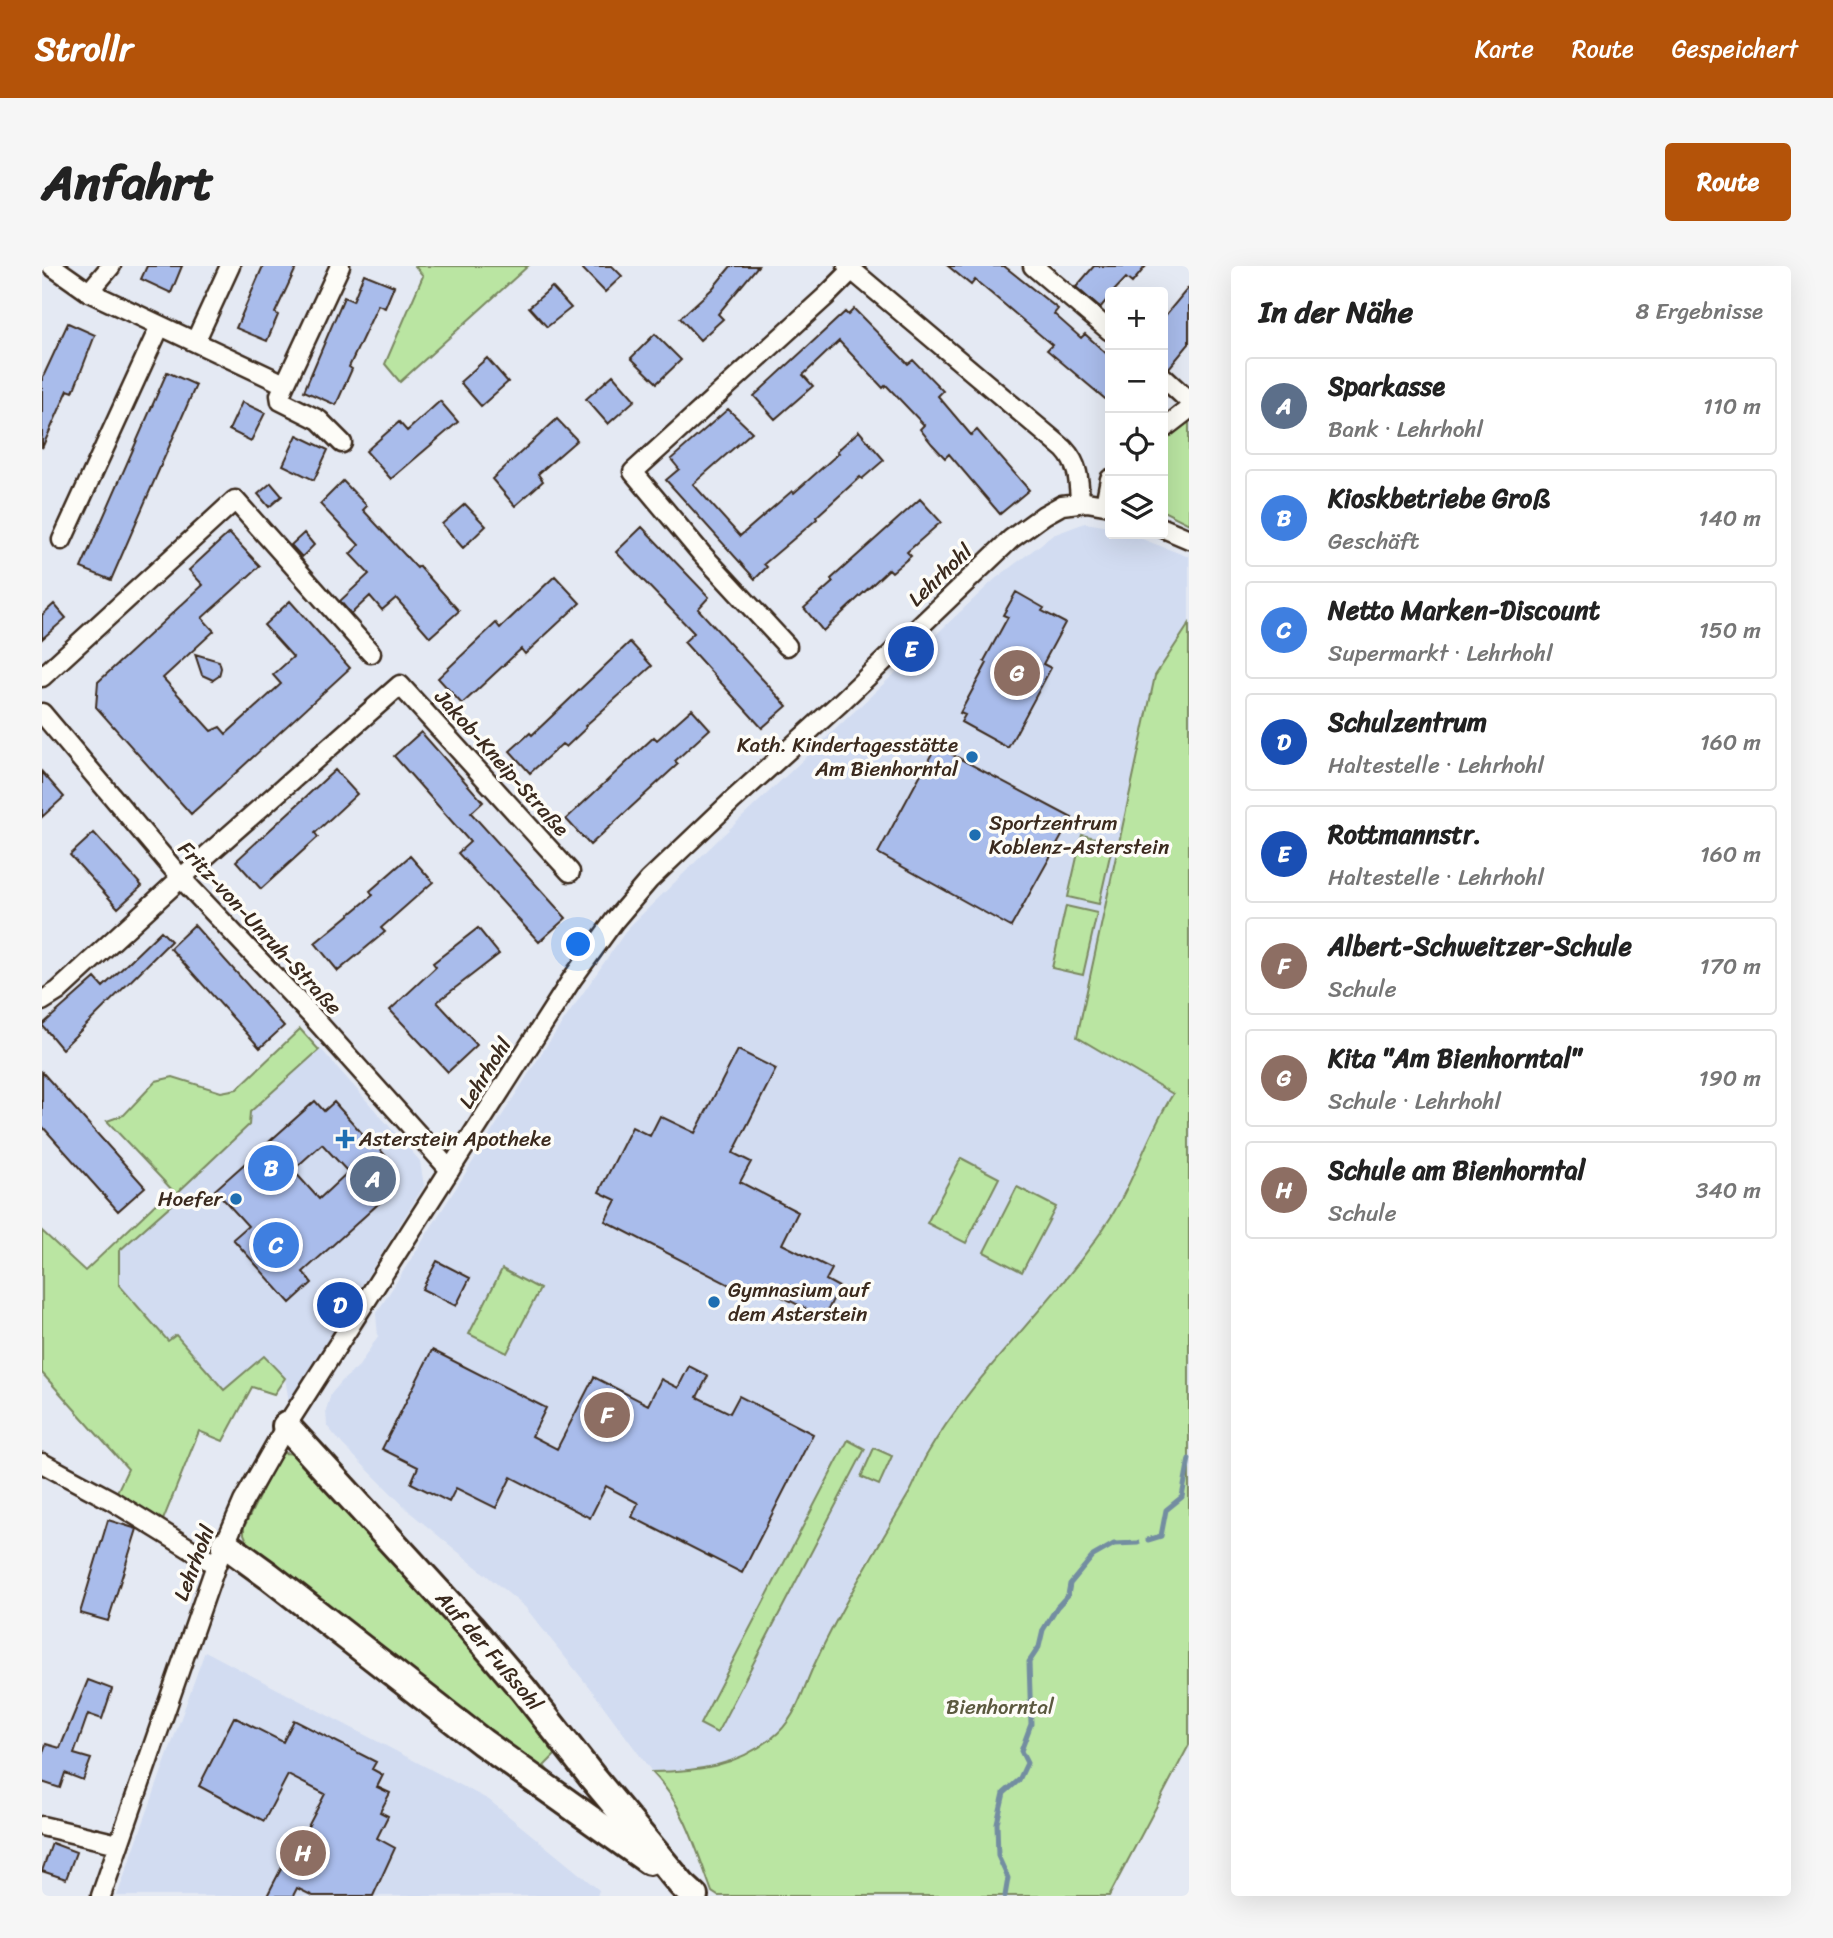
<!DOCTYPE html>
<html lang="de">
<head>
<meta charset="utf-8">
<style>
	body { margin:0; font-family:Sriracha,sans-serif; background:#f6f6f6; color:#222 }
	.controls { position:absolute; right:21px; top:21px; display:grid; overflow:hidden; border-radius:7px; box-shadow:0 7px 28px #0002 }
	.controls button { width:63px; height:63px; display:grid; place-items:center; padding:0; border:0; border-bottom:2px solid #e0e0e0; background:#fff; color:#222; font:35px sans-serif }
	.you { position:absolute; left:537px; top:679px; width:24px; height:24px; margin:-18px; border:5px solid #fff; border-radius:50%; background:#1a73e8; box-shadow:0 0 0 10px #1a73e833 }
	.badge { display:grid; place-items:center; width:46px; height:46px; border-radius:50%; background:#b45309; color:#fff; font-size:23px; font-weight:700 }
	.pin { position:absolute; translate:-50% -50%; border:4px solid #fff; box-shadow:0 2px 7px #0006 }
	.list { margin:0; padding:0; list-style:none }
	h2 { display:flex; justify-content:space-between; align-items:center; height:91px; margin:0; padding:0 28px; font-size:30px }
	h2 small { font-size:23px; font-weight:400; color:#767676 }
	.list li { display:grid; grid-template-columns:46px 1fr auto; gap:21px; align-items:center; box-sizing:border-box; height:98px; margin:0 14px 14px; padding:0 14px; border:2px solid #e0e0e0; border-radius:7px }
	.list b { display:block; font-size:26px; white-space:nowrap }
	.list p { margin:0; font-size:23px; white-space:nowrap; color:#767676 }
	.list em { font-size:23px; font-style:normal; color:#767676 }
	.icon { flex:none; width:38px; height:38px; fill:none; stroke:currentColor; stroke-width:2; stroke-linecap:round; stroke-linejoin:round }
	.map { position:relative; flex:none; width:1147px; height:1630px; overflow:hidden; border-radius:7px }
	header { display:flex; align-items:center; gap:42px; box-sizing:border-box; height:98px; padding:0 35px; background:#b45309; color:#fff }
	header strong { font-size:33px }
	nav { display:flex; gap:38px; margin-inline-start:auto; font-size:24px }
	.intro { display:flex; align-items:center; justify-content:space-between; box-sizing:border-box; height:168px; padding:0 42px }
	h1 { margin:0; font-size:49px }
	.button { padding:18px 32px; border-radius:7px; background:#b45309; color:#fff; font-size:24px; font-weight:700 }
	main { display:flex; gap:42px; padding:0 42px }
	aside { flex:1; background:#fff; border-radius:7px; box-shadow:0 7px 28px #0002 }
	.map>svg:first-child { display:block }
</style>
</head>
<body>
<header>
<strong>Strollr</strong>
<nav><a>Karte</a><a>Route</a><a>Gespeichert</a></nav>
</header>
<div class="intro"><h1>Anfahrt</h1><a class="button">Route</a></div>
<main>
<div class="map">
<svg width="1147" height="1630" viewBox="0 0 1147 1630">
	<rect width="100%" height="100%" fill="#e4e9f3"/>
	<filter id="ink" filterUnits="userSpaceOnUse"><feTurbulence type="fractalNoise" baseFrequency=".0143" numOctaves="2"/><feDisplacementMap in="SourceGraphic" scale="14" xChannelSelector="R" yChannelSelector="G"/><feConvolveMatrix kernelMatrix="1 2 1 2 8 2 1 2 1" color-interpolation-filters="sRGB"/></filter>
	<g filter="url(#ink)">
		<path fill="#d2dcf1" d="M1043,257L1068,261V268H1087L1147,291V358L1113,410L1131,828L1120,845L1070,950L1037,996L917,1138L883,1192L870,1221L820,1304L773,1396L754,1447L731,1472L702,1489L665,1503L610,1506L554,1430L483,1341L370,1248L301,1179L285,1160L284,1144L289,1128L300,1115L317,1100L336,1070L334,1048L503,782L586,662L678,572L953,313L1011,269Z
			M279,783L378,895L382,920L247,1136L243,1112L183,1125L134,1070L127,1076L77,1019V985L131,937L134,928L207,859L208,846Z
			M163,1385L447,1534L557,1624L555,1630H75Z"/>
		<path fill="#bae5a2" stroke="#7a8860" stroke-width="2" d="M373,0H486L358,116L343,98L381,10Z
			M1147,152V258L1121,245V173Z
			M1147,358V1479L1067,1630H676L670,1626C655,1585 641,1537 610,1506C654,1506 695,1500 730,1472C756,1452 760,1423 774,1395C802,1336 836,1280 869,1224C875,1213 878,1201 884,1190C935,1102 1015,1036 1069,951C1093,913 1106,867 1131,828L1035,771L1113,410Z
			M1040,569L1071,576L1057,638L1026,631Z
			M1024,640L1055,647L1041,709L1010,702Z
			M258,763L277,784L208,846L207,859L134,928L65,855L82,849L114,815L131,811L179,826L195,823Z
			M919,892L957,912L924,977L885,957Z
			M975,921L1014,941L980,1006L942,986Z
			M124,928L131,937L77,985V1019L126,1075L134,1069L182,1124L222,1090L243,1112L232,1128L210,1121L181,1175L157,1165L121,1254L74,1228L86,1203L0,1107V965L43,1005Z
			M460,1003L498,1023L465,1087L427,1068Z
			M806,1174L823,1183L675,1467L658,1458Z
			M832,1182L850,1190L837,1219L819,1211Z
			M241,1187L256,1188L461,1411L530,1504L514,1488L502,1500L515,1515L511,1518L208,1282L202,1268V1261L237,1190Z"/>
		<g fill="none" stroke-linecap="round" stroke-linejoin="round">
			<path stroke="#738da1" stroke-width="5" d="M1106,1274L1119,1270L1124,1244L1140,1231L1147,1193
				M963,1630L966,1612L956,1590L955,1557L962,1527L977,1514L985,1497L979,1485L989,1458L987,1396L997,1381L1001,1364L1015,1341L1026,1329L1028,1318L1051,1290L1072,1278L1096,1277"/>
		</g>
		<path fill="#a9bceb" stroke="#3b2a1e" stroke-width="2" fill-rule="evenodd" d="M105,0H140L129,27L99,13Z
			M221,0H255L233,47L236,49L225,75L194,62Z
			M538,0H570L580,10L563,26Z
			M689,0H716L676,48L681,53L658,74L638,52L670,23Z
			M906,0H962L1016,43L1012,48L1039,72L1043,68L1068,91V137L1005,84L1010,79L963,39L933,14L929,19Z
			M1052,0H1104L1090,17L1084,12L1071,26H1068V30L1058,42L1034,21Z
			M322,8L352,20L343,42L336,39L307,101L310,103L294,139L262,125L302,31L311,35Z
			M510,21L529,42L505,61L487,41Z
			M1147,21V78L1127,102L1121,100V52Z
			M812,43L866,98L871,94L901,125L896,130L929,169L935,164L987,224L958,248L907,188L903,192L890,178L878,163L882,159L844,119L841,122L797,75L761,109L771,120L733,153L712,130L803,46L806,49Z
			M26,57L53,69L31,126L26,124L0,182V113Z
			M613,68L639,94L615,117L589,92Z
			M445,92L466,116L439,140L418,116Z
			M125,106L154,119L69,314L39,302Z
			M571,109L593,134L566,158L544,133Z
			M398,135L416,156L349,213L324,185L357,156L365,165Z
			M200,136L223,147L209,175L187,164Z
			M686,143L710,166L651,218L698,270L750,225L752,227L797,187L795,185L817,165L842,194L820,213L818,211L774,251L775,253L722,298L725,301L713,313L624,214L637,203L629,193Z
			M515,153L535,174L496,208L501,215L473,240L450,213Z
			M255,169L286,184L272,214L241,199Z
			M301,215L325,240L321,244L375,302L377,300L417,345L388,371L354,332L340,344L328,330L309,348L298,335L327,308L308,288L317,279L278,238Z
			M229,217L240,230L227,241L216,228Z
			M878,233L899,256L865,286L869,290L850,306L847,303L781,365L762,342L791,316L789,313Z
			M423,238L444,260L421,282L400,258Z
			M600,261L667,331L656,343L745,440L720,462L642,376L652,367L574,286Z
			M187,267L218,300L160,352L172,365L121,412L169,465L178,461L184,468L239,418L231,409L251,391L222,359L248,335L308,402L149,548L54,441L56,416L161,319L147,304Z
			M262,267L272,279L260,291L249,279Z
			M513,310L538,337L483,388L479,383L420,438L396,412L454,357L458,362Z
			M974,326L1002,342L1000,345L1023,357L1001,398L1009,402L966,482L919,456L923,449L918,447L945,397L942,395L966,351L961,349Z
			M12,338L24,352L0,373V349Z
			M588,376L610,400L543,460L544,462L524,481L520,478L488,507L468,485L488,467L490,469Z
			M153,388L177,395L179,402L177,410L171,414L160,409Z
			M650,443L668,463L633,495L636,498L548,579L524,553L612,471L615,474Z
			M379,466L441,536L429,547L524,652L497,676L416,587L428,576L352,490Z
			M894,480L1030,552L969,661L836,587Z
			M293,504L315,528L273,567L276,571L219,623L194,595Z
			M0,506L22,531L0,551Z
			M52,567L100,620L76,642L28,589Z
			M368,590L391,616L339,662L343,666L296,705L273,677L331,629L328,625Z
			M152,659L242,760L218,782L128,682Z
			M436,662L457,688L395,736L435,779L406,806L348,744L394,701L391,697Z
			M119,665L129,675L20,783L0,759L53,712L61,721Z
			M696,784L734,803L691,887L709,896L698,916L756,946L740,978L790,1003L784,1014L797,1021L782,1052L713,1017L707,1029L563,955L574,934L557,926L590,861L608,870L618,850L653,867Z
			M0,806L103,921L76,945L0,860Z
			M273,835L282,845L292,836L334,883L336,881L352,900L347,904L353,915L352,920L346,929L261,1006L270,1017L248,1037L191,973L206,960L173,924ZM280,878L306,906L277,933L251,904Z
			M395,995L428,1012L414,1040L380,1023Z
			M390,1084L504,1142L490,1170L515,1183L552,1111L606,1139L619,1113L636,1122L647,1100L666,1110L655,1131L688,1147L697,1130L771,1168L700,1307L590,1251L596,1237L564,1220L548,1252L469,1211L454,1242L414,1222L407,1236L369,1217L376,1201L340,1183Z
			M66,1254L95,1263L66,1355L38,1347Z
			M46,1414L70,1423L60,1453L46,1448L32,1488L49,1493L41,1514L23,1507L18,1522L0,1516V1489L4,1478L18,1482Z
			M192,1451L241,1476L252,1454L334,1496L330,1503L341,1509L335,1521L348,1527L338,1546L346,1550L335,1572L353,1582L331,1630H271L255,1622L251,1630H225L256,1570L260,1572L283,1528L246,1509L222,1555L157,1520Z
			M10,1577L34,1586L24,1613L0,1605Z"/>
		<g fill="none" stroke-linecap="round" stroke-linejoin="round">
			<defs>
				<path id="street" d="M10,0L47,26L242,118
					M298,0L238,129L239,135L277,154L300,177
					M805,0L1022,183C1037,199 1037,215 1038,236
					M991,0L1068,65
					M47,26L69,0
					M153,76L188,0
					M1121,111L1147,135
					M1121,163L1147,143
					M1063,239L1068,213
					M1121,262L1147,273
					M20,274L118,60
					M745,380L659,287L591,206L783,31L810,4
					M0,411L193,234L329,387
					M0,447L139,612L269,749L408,904
					M0,735L16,725L139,612L358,419L528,606
					M0,1197L69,1234L174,1299
					M0,1560L76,1578
					M59,1630L174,1299L201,1236L244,1160L530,713L572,655L607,614L691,534L798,437L969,273L1002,249L1020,239L1045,236L1068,240"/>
				<g id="secondary">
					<path id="s1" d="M244,1160L428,1361L481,1423L551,1512L640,1619L652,1630"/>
					<path d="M183,1278L227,1310L440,1476L607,1595"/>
				</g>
			</defs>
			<use href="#street" stroke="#3b2a1e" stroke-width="23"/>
			<use href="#secondary" stroke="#3b2a1e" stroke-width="32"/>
			<use href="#street" stroke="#fdfcf7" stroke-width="18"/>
			<use href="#secondary" stroke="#fdfcf7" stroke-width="26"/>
		</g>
	</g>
	<g fill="#1f6fb2" stroke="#fdfcf7" stroke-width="2.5">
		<circle cx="930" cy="491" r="7"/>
		<circle cx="933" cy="569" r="7"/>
		<path d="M299.5 862.5h7v7h7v7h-7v7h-7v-7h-7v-7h7z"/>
		<circle cx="194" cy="933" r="7"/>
		<circle cx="672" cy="1036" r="7"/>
	</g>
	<g text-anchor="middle" stroke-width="7" stroke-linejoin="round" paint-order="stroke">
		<g font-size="21" fill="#3b2a1e" stroke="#fdfcf7">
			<text transform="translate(898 309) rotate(-44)" y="7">Lehrhohl</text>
			<text transform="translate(460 497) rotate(48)" y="7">Jakob-Kneip-Straße</text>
			<text transform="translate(218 662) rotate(47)" y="7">Fritz-von-Unruh-Straße</text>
			<text transform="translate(443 807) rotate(-58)" y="7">Lehrhohl</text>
			<text transform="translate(152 1297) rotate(-69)" y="7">Lehrhohl</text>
			<text dy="7" stroke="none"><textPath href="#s1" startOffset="303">Auf der Fußsohl</textPath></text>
		</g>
		<g font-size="21" fill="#3b2a1e" stroke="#fdfcf7" text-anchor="start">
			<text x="916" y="486" text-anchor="end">Kath. Kindertagesstätte<tspan x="916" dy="24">Am Bienhorntal</tspan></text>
			<text x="947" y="564">Sportzentrum<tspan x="947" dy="24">Koblenz-Asterstein</tspan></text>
			<text x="317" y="880">Asterstein Apotheke</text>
			<text x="180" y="940" text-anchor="end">Hoefer</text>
			<text x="686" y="1031">Gymnasium auf<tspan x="686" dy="24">dem Asterstein</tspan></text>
		</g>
		<g font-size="21" fill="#5b593f" stroke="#fdfcf7">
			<text x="958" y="1448">Bienhorntal</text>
		</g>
	</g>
</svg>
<div class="controls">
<button>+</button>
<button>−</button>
<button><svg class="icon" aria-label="locate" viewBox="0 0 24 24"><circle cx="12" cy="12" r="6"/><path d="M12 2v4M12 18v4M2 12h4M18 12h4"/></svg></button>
<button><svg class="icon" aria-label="layers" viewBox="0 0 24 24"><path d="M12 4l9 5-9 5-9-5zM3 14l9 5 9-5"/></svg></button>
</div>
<div class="you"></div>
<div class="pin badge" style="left:331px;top:913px;background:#5c6f8a">A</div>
<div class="pin badge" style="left:229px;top:902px;background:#3f7fe0">B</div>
<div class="pin badge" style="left:234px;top:979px;background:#3f7fe0">C</div>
<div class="pin badge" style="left:298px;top:1039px;background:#1a4fb4">D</div>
<div class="pin badge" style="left:869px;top:383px;background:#1a4fb4">E</div>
<div class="pin badge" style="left:565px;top:1149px;background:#8d6e63">F</div>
<div class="pin badge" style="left:975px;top:407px;background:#8d6e63">G</div>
<div class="pin badge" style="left:261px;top:1587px;background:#8d6e63">H</div>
</div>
<aside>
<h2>In der Nähe<small>8 Ergebnisse</small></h2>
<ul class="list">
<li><span class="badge" style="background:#5c6f8a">A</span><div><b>Sparkasse</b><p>Bank · Lehrhohl</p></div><em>110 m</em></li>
<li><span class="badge" style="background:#3f7fe0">B</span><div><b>Kioskbetriebe Groß</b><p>Geschäft</p></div><em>140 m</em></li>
<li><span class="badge" style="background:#3f7fe0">C</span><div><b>Netto Marken-Discount</b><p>Supermarkt · Lehrhohl</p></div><em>150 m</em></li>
<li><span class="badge" style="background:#1a4fb4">D</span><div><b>Schulzentrum</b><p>Haltestelle · Lehrhohl</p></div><em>160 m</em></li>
<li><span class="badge" style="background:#1a4fb4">E</span><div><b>Rottmannstr.</b><p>Haltestelle · Lehrhohl</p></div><em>160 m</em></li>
<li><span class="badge" style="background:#8d6e63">F</span><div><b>Albert-Schweitzer-Schule</b><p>Schule</p></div><em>170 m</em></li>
<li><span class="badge" style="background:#8d6e63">G</span><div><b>Kita &quot;Am Bienhorntal&quot;</b><p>Schule · Lehrhohl</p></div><em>190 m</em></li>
<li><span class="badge" style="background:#8d6e63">H</span><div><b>Schule am Bienhorntal</b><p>Schule</p></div><em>340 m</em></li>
</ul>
</aside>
</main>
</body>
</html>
